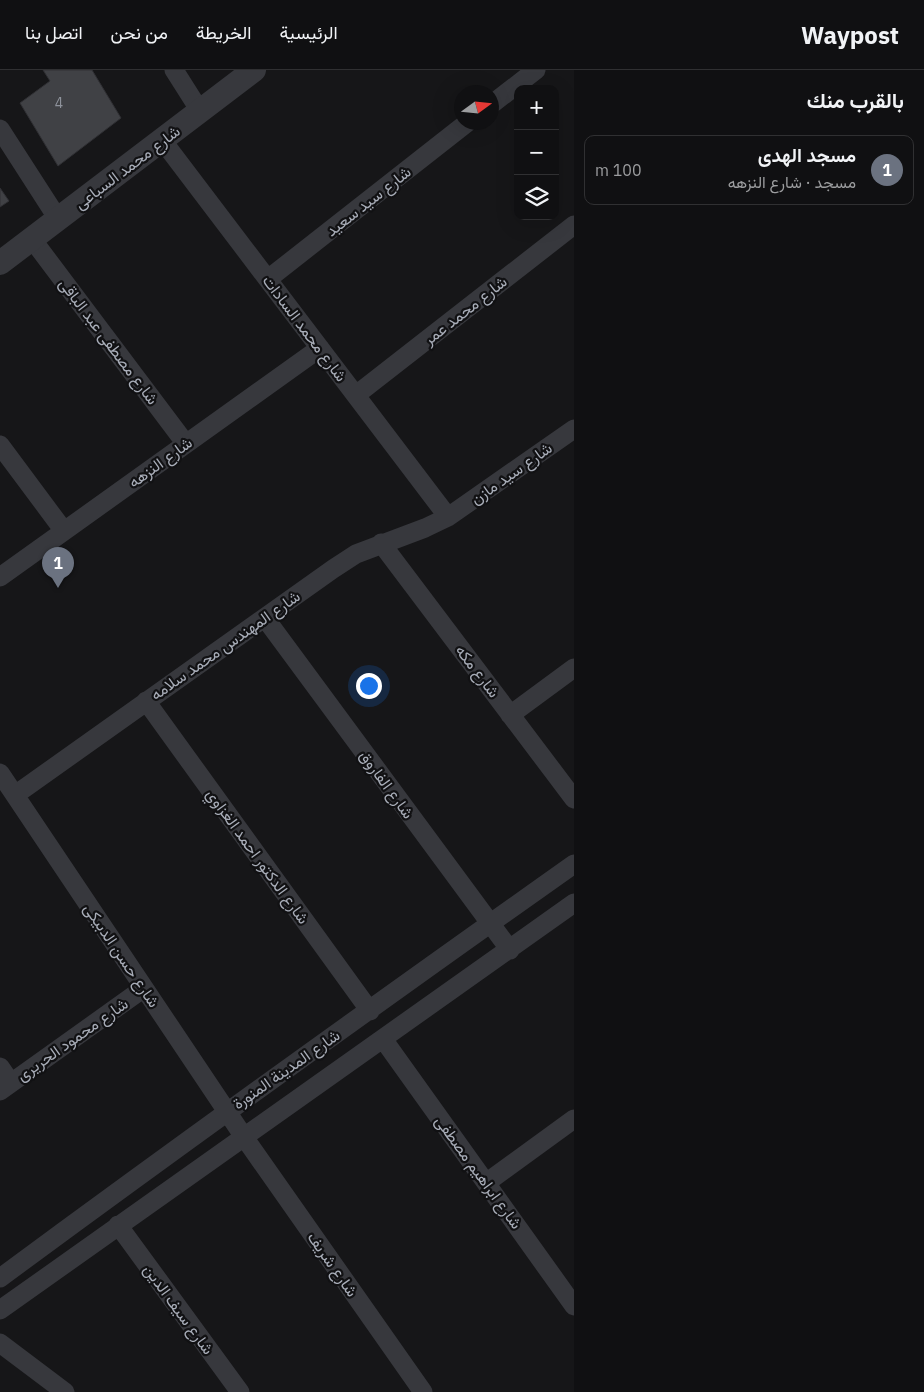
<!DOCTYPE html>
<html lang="ar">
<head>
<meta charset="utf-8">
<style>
	body { margin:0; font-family:"IBM Plex Sans",Vazirmatn,sans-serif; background:#19191b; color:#f1f3f6; direction:rtl }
	.controls { position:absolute; right:15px; top:15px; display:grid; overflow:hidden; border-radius:10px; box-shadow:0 5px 20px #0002 }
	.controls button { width:45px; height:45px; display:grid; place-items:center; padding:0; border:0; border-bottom:1px solid #303032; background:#101012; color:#f1f3f6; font:25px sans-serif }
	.compass { position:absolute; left:454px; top:15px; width:45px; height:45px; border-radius:50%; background:#101012; box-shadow:0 5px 20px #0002; rotate:75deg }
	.you { position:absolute; left:368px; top:615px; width:18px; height:18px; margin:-12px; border:4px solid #fff; border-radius:50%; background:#1a73e8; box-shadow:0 0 0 8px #1a73e833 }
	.badge { display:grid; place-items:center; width:32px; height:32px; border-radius:50%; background:#8c9099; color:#fff; font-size:16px; font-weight:700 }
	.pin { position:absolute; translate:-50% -41px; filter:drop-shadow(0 1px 2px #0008) }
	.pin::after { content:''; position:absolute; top:26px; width:18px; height:15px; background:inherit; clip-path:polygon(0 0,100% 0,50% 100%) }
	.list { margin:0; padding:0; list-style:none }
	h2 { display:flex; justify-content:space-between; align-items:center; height:65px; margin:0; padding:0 20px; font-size:21px }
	h2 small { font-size:16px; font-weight:400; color:#9c9d9f }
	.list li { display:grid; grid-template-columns:32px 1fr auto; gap:15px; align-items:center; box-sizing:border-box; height:70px; margin:0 10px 10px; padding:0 10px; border:1px solid #303032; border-radius:10px }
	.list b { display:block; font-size:19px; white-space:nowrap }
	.list p { margin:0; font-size:16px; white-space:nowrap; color:#9c9d9f }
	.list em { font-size:16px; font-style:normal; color:#9c9d9f }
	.icon { flex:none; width:28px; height:28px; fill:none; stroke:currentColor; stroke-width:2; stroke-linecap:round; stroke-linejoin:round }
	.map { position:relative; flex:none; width:574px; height:1322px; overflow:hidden; direction:ltr }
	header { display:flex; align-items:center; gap:30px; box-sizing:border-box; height:70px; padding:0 25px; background:#101012; border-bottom:1px solid #303032 }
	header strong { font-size:24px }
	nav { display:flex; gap:28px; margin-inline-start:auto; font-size:18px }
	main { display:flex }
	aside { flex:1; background:#101012 }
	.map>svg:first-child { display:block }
</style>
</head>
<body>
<header>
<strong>Waypost</strong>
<nav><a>الرئيسية</a><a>الخريطة</a><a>من نحن</a><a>اتصل بنا</a></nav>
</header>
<main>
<aside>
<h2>بالقرب منك<small></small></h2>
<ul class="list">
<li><span class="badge" style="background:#6b7280">1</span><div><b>مسجد الهدى</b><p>مسجد · شارع النزهه</p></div><em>100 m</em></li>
</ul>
</aside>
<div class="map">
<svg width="574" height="1322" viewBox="0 0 574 1322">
	<rect width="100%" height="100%" fill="#161618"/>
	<path fill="#404145" stroke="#303034" d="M43,0H92L121,48L58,96L20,33L50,11Z
		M0,118L9,131L0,137Z"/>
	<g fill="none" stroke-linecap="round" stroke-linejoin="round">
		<path stroke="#37383d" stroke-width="19" d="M174,0L200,41
			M492,34L536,0
			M0,59L58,149
			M162,70L448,447
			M32,169L186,374
			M268,209L468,52
			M356,325L574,155
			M0,375L64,461
			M381,473L574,729
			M0,507L320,278
			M265,548L510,880
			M146,631L370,941
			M510,645L574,598
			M0,703L244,1067L423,1322
			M15,725L333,499L356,484L425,458L448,447L574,359
			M383,969L574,1236
			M0,997L11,1013
			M0,1021L144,918
			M486,1113L574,1049
			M118,1155L240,1322
			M0,1208C190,1068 382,930 574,794
			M0,1240L574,833
			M0,1273L65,1322"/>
		<path stroke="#37383d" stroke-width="24" d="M0,193L254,0"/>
	</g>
	<g text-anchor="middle" stroke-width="4.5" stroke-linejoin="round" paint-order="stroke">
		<g font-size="14" fill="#8e929b">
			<text x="59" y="38">4</text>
		</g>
		<g font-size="16" fill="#a8adb8" stroke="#111113">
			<text transform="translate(127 97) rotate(-37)" y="6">شارع محمد السباعى</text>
			<text transform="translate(368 131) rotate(-38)" y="6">شارع سيد سعيد</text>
			<text transform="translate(465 240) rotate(-38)" y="6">شارع محمد عمر</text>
			<text transform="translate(305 258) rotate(53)" y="6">شارع محمد السادات</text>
			<text transform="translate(109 271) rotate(53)" y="6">شارع مصطفى عبد الباقى</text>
			<text transform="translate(160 392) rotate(-36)" y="6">شارع النزهه</text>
			<text transform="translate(511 403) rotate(-35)" y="6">شارع سيد مازن</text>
			<text transform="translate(225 575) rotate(-35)" y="6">شارع المهندس محمد سلامه</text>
			<text transform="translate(478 601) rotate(53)" y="6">شارع مكه</text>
			<text transform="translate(387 714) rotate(54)" y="6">شارع الفاروق</text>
			<text transform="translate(258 786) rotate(54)" y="6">شارع الدكتور احمد الغزاوي</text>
			<text transform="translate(122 885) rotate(56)" y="6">شارع حسن الدبيكى</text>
			<text transform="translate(72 969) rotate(-35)" y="6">شارع محمود الحريرى</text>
			<text transform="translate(286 999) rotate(-35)" y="6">شارع المدينة المنورة</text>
			<text transform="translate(479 1102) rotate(54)" y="6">شارع ابراهيم مصطفى</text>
			<text transform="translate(333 1194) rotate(55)" y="6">شارع شريف</text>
			<text transform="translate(179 1239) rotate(54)" y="6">شارع سيف الدين</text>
		</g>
	</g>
</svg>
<div class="controls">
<button>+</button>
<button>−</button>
<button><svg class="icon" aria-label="layers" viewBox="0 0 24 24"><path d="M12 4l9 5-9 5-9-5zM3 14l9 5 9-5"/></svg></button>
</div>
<svg class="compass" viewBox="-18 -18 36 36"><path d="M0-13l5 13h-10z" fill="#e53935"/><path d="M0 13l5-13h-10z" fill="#9c9d9f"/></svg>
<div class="you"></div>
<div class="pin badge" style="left:58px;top:518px;background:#6b7280">1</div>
</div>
</main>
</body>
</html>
